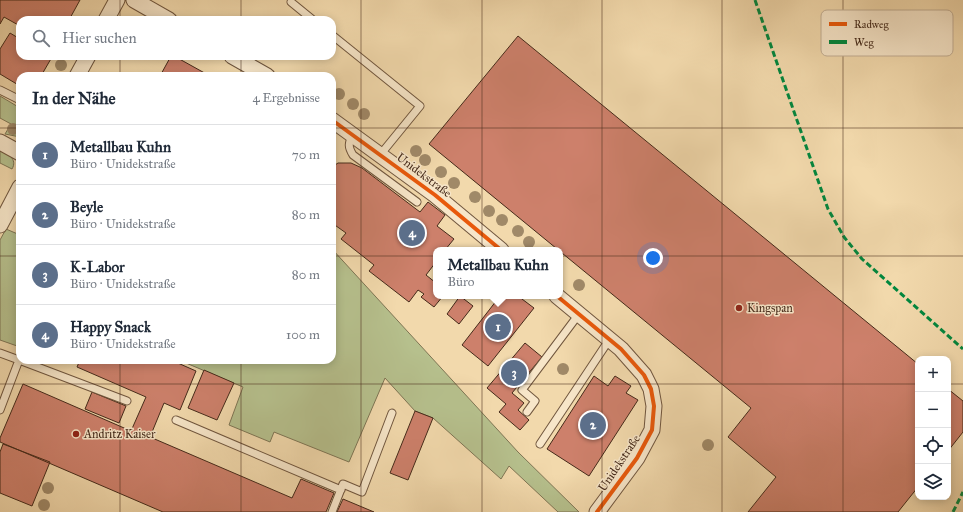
<!DOCTYPE html>
<html lang="de">
<head>
<meta charset="utf-8">
<style>
	body { margin:0; font-family:"IM FELL Great Primer",serif; background:#f6f6f7; color:#1f2937 }
	.controls { position:absolute; right:12px; bottom:12px; display:grid; overflow:hidden; border-radius:8px; box-shadow:0 2px 10px #0003 }
	.controls button { width:36px; height:36px; display:grid; place-items:center; padding:0; border:0; border-bottom:1px solid #e0e1e3; background:#fff; color:#1f2937; font:20px sans-serif }
	.you { position:absolute; left:653px; top:258px; width:14px; height:14px; margin:-10px; border:3px solid #fff; border-radius:50%; background:#1a73e8; box-shadow:0 0 0 6px #1a73e833 }
	.badge { display:grid; place-items:center; width:26px; height:26px; border-radius:50%; background:#8f2418; color:#fff; font-size:13px; font-weight:700 }
	.pin { position:absolute; translate:-50% -50%; border:2px solid #fff; box-shadow:0 1px 4px #0006 }
	.popup { position:absolute; left:433px; top:247px; width:130px; height:52px; box-sizing:border-box; display:grid; place-content:center; border-radius:8px; background:#fff; filter:drop-shadow(0 1px 3px #0005); font-size:13px; white-space:nowrap; color:#747a83 }
	.popup b { font-size:15px; color:#1f2937 }
	.popup::after { content:''; position:absolute; left:50%; top:100%; margin-left:-8px; border:8px solid transparent; border-top-color:#fff }
	.list { margin:0; padding:0; list-style:none }
	h2 { display:flex; justify-content:space-between; align-items:center; height:52px; margin:0; padding:0 16px; font-size:17px }
	h2 small { font-size:13px; font-weight:400; color:#747a83 }
	.list li { display:grid; grid-template-columns:26px 1fr auto; gap:12px; align-items:center; box-sizing:border-box; height:60px; padding:0 16px; border-top:1px solid #e0e1e3 }
	.list b { display:block; font-size:15px; white-space:nowrap }
	.list p { margin:0; font-size:13px; white-space:nowrap; color:#747a83 }
	.list em { font-size:13px; font-style:normal; color:#747a83 }
	.icon { flex:none; width:22px; height:22px; fill:none; stroke:currentColor; stroke-width:2; stroke-linecap:round; stroke-linejoin:round }
	.map { position:relative; flex:none; width:963px; height:512px; overflow:hidden }
	.search { position:absolute; background:#fff; box-shadow:0 2px 10px #0003; left:16px; top:16px; width:320px; height:44px; display:flex; align-items:center; gap:10px; box-sizing:border-box; padding:0 14px; border-radius:12px; color:#747a83; font-size:15px }
	.panel { position:absolute; background:#fff; box-shadow:0 2px 10px #0003; left:16px; top:72px; width:320px; height:292px; border-radius:12px }
	.map>svg:first-child { display:block }
</style>
</head>
<body>
<div class="map">
<svg width="963" height="512" viewBox="0 0 963 512">
	<rect width="100%" height="100%" fill="#f2d9ac"/>
	<filter id="stains"><feTurbulence type="fractalNoise" baseFrequency=".005" numOctaves="4"/><feColorMatrix values="0 0 0 0 .2 0 0 0 0 .09 0 0 0 0 .02 0 0 0 .5 -.17"/></filter>
	<radialGradient id="worn" r=".72"><stop offset=".6" stop-color="#630" stop-opacity="0"/><stop offset="1" stop-color="#630" stop-opacity=".3"/></radialGradient>
	<path fill="#b6c08d" stroke="#7e7554" d="M0,96L20,108V137L5,134L11,124L0,118Z
		M0,148C7,153 18,159 12,169L0,163Z
		M6,229L20,235V347L0,340V240Z
		M332,249L518,452L579,512H558L509,466L501,479L433,418L415,411L385,378L349,462L274,432L270,442L229,425L243,387L186,363V360H332Z"/>
	<path fill="#cd806b" stroke="#452a1a" d="M0,0H80L69,20H20V26L4,17L0,24Z
		M10,33L20,39V56L52,57L41,76H20V86L0,74V49Z
		M518,36L918,364V487L898,512H748L776,477L728,437L751,408L429,144Z
		M171,56H174L210,76H160Z
		M338,163H351L362,168L420,212L428,202L445,215L437,226L454,239L445,250H436V262L426,275L436,283V296H443L434,307L421,297L424,294L418,290L409,302L369,271L374,265L341,239L346,233L332,223V167Z
		M460,296L473,306L459,324L447,314Z
		M500,296H518L534,308L488,366L462,345Z
		M525,343L542,357L512,393L524,403L518,410L529,420L520,430L499,412L506,404L487,388Z
		M80,360H171L196,371L180,410L164,403L150,437L292,498L301,479L334,493L326,512H163L0,442V438L23,384L131,431L146,397L77,367Z
		M204,370L234,383L217,420L188,408Z
		M594,376L608,386L615,376L631,386L626,393L638,400L589,476L547,449Z
		M948,389L963,401V432L948,451Z
		M92,392L126,406L119,423L85,409Z
		M415,411L433,418L408,480L390,473Z
		M3,444L50,462L32,506L0,493V452Z
		M343,499L374,512H337Z"/>
	<g fill="none" stroke-linecap="round" stroke-linejoin="round">
		<defs>
			<path id="service" d="M291,2L313,20
				M332,35L420,106L380,155
				M0,90L20,100
				M353,135C348,143 348,147 353,155L417,202
				M0,353L19,360L0,410
				M19,360L127,401
				M527,412L535,401L522,390L579,314
				M176,420L341,490
				M540,444L609,340
				M332,512L343,484L362,492L392,413"/>
			<path id="minor" d="M134,0L169,20
				M106,20L117,0
				M232,56L267,76
				M77,76L88,56
				M332,120L435,195L501,250
				M0,142L20,153
				M0,225L20,187
				M557,296L621,349L644,375L651,389L654,406L652,430L637,458L597,512"/>
		</defs>
		<use href="#service" stroke="#70563e" stroke-width="9"/>
		<use href="#minor" stroke="#70563e" stroke-width="17"/>
		<use href="#service" stroke="#f7e6c9" stroke-width="7"/>
		<use href="#minor" stroke="#f7e6c9" stroke-width="15"/>
		<path stroke="#00873e" stroke-width="3" stroke-dasharray="6 3" stroke-linecap="butt" d="M755,0L828,209L844,237L862,259L963,349
			M953,512L963,492"/>
		<defs>
			<path id="cycleway" d="M332,120L435,195L501,250
				M557,296L621,349L644,375L651,389L654,406L652,430L637,458L597,512"/>
		</defs>
		<use href="#cycleway" stroke="#f7e6c9" stroke-width="6"/>
		<use href="#cycleway" stroke="#e8590c" stroke-width="4"/>
	</g>
	<g fill="#a08968">
		<circle cx="61" cy="65" r="6"/>
		<circle cx="339" cy="94" r="6"/>
		<circle cx="353" cy="104" r="6"/>
		<circle cx="364" cy="114" r="6"/>
		<circle cx="13" cy="129" r="6"/>
		<circle cx="416" cy="151" r="6"/>
		<circle cx="425" cy="160" r="6"/>
		<circle cx="441" cy="172" r="6"/>
		<circle cx="454" cy="183" r="6"/>
		<circle cx="475" cy="197" r="6"/>
		<circle cx="489" cy="211" r="6"/>
		<circle cx="502" cy="220" r="6"/>
		<circle cx="518" cy="231" r="6"/>
		<circle cx="529" cy="242" r="6"/>
		<circle cx="579" cy="285" r="6"/>
		<circle cx="563" cy="369" r="6"/>
		<circle cx="708" cy="445" r="6"/>
		<circle cx="48" cy="488" r="6"/>
		<circle cx="44" cy="505" r="6"/>
	</g>
	<path fill="none" stroke="#452a1a" stroke-width="1" stroke-opacity="0.55" d="M120,0V20M241,0V20M361,0V512M482,0V512M602,0V512M722,0V512M843,0V512M120,56V76M241,56V76M0,128H20M332,128H963M0,256H20M332,256H963M120,360V512M241,360V512M0,384H918M948,384H963"/>
	<g fill="#8f2418" stroke="#f7e6c9" stroke-width="1.5">
		<circle cx="739" cy="308" r="4"/>
		<circle cx="76" cy="434" r="4"/>
	</g>
	<g text-anchor="middle" stroke-width="3" stroke-linejoin="round" paint-order="stroke">
		<g font-size="12" fill="#452a1a" stroke="#f7e6c9">
			<text transform="translate(424 175) rotate(37)" y="4">Unidekstraße</text>
			<text transform="translate(619 463) rotate(-56)" y="4">Unidekstraße</text>
		</g>
		<g font-size="12" fill="#452a1a" stroke="#f7e6c9" text-anchor="start">
			<text x="747" y="312">Kingspan</text>
			<text x="84" y="438">Andritz Kaiser</text>
		</g>
	</g>
	<rect x="821" y="10" width="132" height="46" rx="6" fill="#f7e6c9" stroke="#c2ae94" stroke-width="1"/>
	<rect x="829" y="22" width="18" height="4" fill="#e8590c"/>
	<rect x="829" y="40" width="18" height="4" fill="#00873e"/>
	<g font-size="11" fill="#452a1a">
		<text x="854" y="28">Radweg</text>
		<text x="854" y="46">Weg</text>
	</g>
	<rect width="100%" height="100%" filter="url(#stains)"/>
	<rect width="100%" height="100%" fill="url(#worn)"/>
</svg>
<div class="controls">
<button>+</button>
<button>−</button>
<button><svg class="icon" aria-label="locate" viewBox="0 0 24 24"><circle cx="12" cy="12" r="6"/><path d="M12 2v4M12 18v4M2 12h4M18 12h4"/></svg></button>
<button><svg class="icon" aria-label="layers" viewBox="0 0 24 24"><path d="M12 4l9 5-9 5-9-5zM3 14l9 5 9-5"/></svg></button>
</div>
<div class="you"></div>
<div class="pin badge" style="left:498px;top:327px;background:#5c6f8a">1</div>
<div class="popup"><b>Metallbau Kuhn</b>Büro</div>
<div class="pin badge" style="left:593px;top:425px;background:#5c6f8a">2</div>
<div class="pin badge" style="left:514px;top:373px;background:#5c6f8a">3</div>
<div class="pin badge" style="left:412px;top:233px;background:#5c6f8a">4</div>
<div class="search"><svg class="icon" aria-label="search" viewBox="0 0 24 24"><circle cx="10" cy="10" r="6"/><path d="M15 15l6 6"/></svg>Hier suchen</div>
<section class="panel">
<h2>In der Nähe<small>4 Ergebnisse</small></h2>
<ul class="list">
<li><span class="badge" style="background:#5c6f8a">1</span><div><b>Metallbau Kuhn</b><p>Büro · Unidekstraße</p></div><em>70 m</em></li>
<li><span class="badge" style="background:#5c6f8a">2</span><div><b>Beyle</b><p>Büro · Unidekstraße</p></div><em>80 m</em></li>
<li><span class="badge" style="background:#5c6f8a">3</span><div><b>K-Labor</b><p>Büro · Unidekstraße</p></div><em>80 m</em></li>
<li><span class="badge" style="background:#5c6f8a">4</span><div><b>Happy Snack</b><p>Büro · Unidekstraße</p></div><em>100 m</em></li>
</ul>
</section>
</div>
</body>
</html>
